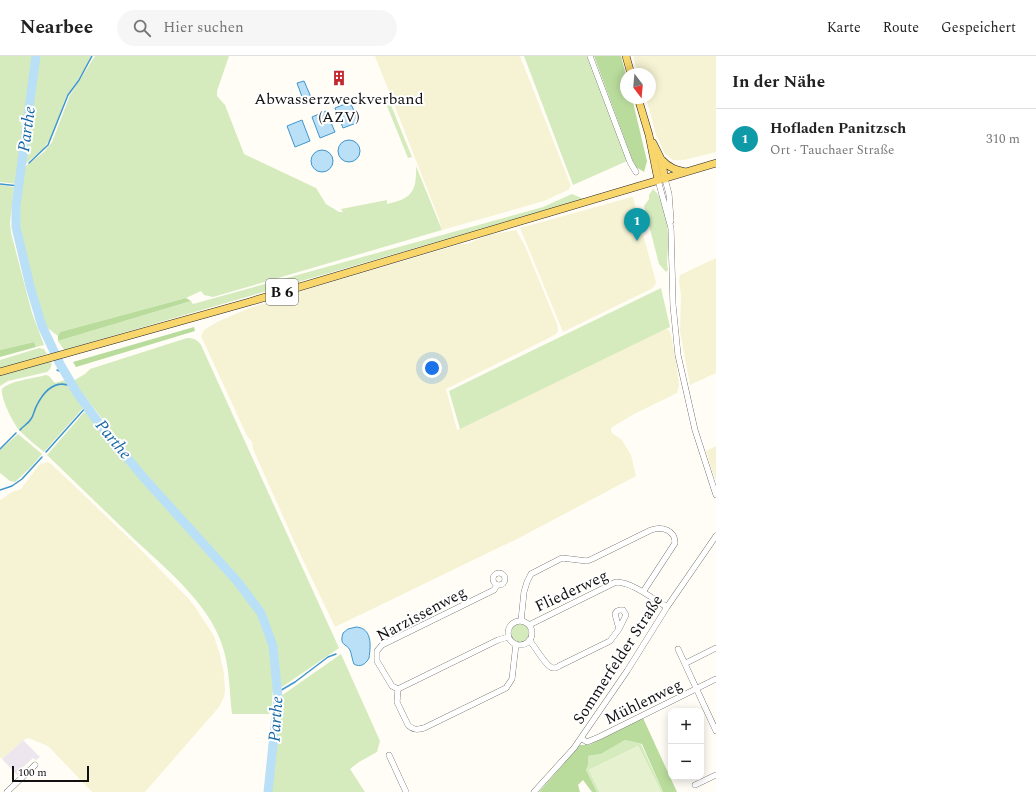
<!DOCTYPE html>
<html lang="de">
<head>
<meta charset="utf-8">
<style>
	body { margin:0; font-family:Spectral,serif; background:#f6f6f6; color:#222 }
	.controls { position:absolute; right:12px; bottom:12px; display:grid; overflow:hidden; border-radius:8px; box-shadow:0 2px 10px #0003 }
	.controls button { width:36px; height:36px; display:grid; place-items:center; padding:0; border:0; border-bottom:1px solid #e0e0e0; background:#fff; color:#222; font:20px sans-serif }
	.compass { position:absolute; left:620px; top:12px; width:36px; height:36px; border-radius:50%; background:#fff; box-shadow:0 2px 10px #0003; rotate:164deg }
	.scale { position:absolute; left:12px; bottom:10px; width:77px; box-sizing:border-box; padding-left:4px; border:2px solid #111; border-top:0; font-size:11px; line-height:14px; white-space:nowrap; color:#111; -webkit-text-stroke:3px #fff; paint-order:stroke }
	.you { position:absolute; left:432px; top:312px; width:14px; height:14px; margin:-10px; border:3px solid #fff; border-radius:50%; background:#1a73e8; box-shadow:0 0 0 6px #1a73e833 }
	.badge { display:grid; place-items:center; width:26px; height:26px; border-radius:50%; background:#d93025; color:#fff; font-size:13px; font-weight:700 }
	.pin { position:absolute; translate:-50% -33px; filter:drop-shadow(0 1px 2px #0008) }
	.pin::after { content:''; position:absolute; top:21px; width:14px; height:12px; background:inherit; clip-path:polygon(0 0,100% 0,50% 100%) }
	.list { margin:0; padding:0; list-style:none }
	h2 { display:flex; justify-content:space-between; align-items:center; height:52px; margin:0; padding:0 16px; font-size:17px }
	h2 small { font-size:13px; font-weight:400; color:#767676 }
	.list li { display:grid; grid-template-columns:26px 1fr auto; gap:12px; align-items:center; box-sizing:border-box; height:60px; padding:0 16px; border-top:1px solid #e0e0e0 }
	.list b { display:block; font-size:15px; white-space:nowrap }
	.list p { margin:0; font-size:13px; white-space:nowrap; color:#767676 }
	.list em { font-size:13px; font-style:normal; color:#767676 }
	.icon { flex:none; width:22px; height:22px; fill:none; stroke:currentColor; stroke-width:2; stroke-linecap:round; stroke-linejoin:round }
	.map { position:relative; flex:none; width:716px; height:736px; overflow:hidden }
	header { display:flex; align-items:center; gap:24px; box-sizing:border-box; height:56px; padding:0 20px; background:#fff; border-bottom:1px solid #e0e0e0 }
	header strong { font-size:19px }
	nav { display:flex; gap:22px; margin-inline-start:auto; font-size:14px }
	.search { width:280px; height:36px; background:#f6f6f6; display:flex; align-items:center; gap:10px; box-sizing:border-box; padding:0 14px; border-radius:22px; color:#767676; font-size:15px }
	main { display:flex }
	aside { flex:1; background:#fff }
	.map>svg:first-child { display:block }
</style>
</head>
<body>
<header>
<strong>Nearbee</strong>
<div class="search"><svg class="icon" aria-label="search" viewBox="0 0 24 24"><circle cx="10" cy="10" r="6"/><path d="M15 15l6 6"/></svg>Hier suchen</div>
<nav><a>Karte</a><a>Route</a><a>Gespeichert</a></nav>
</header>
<main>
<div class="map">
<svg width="716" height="736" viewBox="0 0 716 736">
	<rect width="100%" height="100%" fill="#fffdf5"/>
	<path fill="#eee6ef" d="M23,684L40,701L36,704L33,702L20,714L23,717L19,721L2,703Z"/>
	<path fill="#f6f3d4" d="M375,0H520L571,130L568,134L544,145L442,174L439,163Z
		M633,0H716V96L684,104H673L665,98L656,78L646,42H650V18H638Z
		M632,141H633L656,226L655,229L653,232L563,276L520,172Z
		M516,174L525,190L557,268L558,275L556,278L545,284L446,333L457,374L666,273L669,274L671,279L676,305L679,329L677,337L634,358L611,372V375L613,378L622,384L631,399L636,420L519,482L335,571L293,483L253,393L252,386L247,380L201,280L204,274L217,266L247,253L311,232L461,188H467L488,179Z
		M716,202V317L690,329L680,275L681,239L679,225L680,219Z
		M716,390V424L711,412L706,395Z
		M47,406L50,407L63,419L134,487L188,542L195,551L214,580L220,599L224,618L225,634L224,641L219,651L145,736H92L48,690L28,682L23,684L2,703L0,701V444L12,436L21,433L39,409Z"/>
	<path fill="#d5ebbd" d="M0,0H33L17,128L0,126Z
		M38,0H91L85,13L66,41L51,82L43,93L23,110Z
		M95,0H229L217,35V40L225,49L244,98L316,132L326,148L339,156H343L341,153L387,144V148C411,143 417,136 416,110L442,174L213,241L204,239L201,235L186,242L60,276L58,280L45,270L34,239L17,169L23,112L44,96L52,86L70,39Z
		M524,0H587L627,105L573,129Z
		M388,42L412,101L408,102L385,45Z
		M0,129L14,131L10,167L11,177L32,257L44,289L36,291L34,286L0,294Z
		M653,133C666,144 669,174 668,189C668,198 666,205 668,214L666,216L659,208L644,150L649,143V139Z
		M572,138L584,143L64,294L58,285L191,245L193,248L543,151Z
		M661,232L670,271L460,373L449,335Z
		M187,282C193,282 197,283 201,289L339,592L282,631L280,628L279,615L275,594L271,576L260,551L241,526L151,426L73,325L85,318L90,313Z
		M39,292L44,293L47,298L0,313V304Z
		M51,305C52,310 51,313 47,316L8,325L0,330V320Z
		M46,319L49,320L55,327L65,324L84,351L44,396C37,390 28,383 21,376C14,370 0,341 2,333C9,325 35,322 46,319Z
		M86,354L104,377L241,535L258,557L270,594L274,621L271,658H232C229,634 230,609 221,586C207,546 164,511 134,483C105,455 76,427 47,399Z
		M18,378L42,398L30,412L15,426L10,425L0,417V394Z
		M511 577a9 9 0 1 1 18 0a9 9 0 1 1-18 0Z
		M341,598L380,685L377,696L359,706L350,713L365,736H270L281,640Z
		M625,684L641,688L663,736H661L638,690L589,714L600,736H597L586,714L588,709V700L601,698Z"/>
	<path fill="#b9dc9c" d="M594,0H621L626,19V42H632L647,105L644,116L636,111L632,103Z
		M186,242L191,245L58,285V280L60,276Z
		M194,271L195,275L76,311L73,306Z
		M34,286L36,291L0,301V294Z
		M643,662L677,736H663L642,688L625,684L601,698L588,700V709L586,714L597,736H592L583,724L578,729L580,736H539L580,689H589Z"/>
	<path fill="#e6f2cf" d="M638,690L661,736H600L589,714Z"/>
	<path fill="#b9e0f7" stroke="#3f96cf" d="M304,25L313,46L305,49L297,27Z
		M350,46L359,66L343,72L335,52Z
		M326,55L335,76L320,82L312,61Z
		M302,64L310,85L295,91L287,70Z
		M338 95a11 11 0 1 1 22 0a11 11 0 1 1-22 0Z
		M311 105a11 11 0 1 1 22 0a11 11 0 1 1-22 0Z
		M356,571C372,572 371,589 369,602C366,608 360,612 354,608C352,604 352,599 350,594C346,587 339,590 343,577L348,573Z"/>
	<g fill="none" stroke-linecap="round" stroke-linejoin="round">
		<path stroke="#3f96cf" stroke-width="1.5" d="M29,107L48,89L68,39L79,24L92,0
			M21,113L24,111
			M0,128L19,130
			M57,314L66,318
			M20,374C23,370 28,368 31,363C34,359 34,354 37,349C45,333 57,323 74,331
			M0,393L16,377
			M46,396L87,350
			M0,434L12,430L22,423L42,401
			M278,636L295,626L328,601L336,598"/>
		<path stroke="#b9e0f7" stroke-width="9" d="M36,0L16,150V171L30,230L42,270L60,308L77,337L101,370L144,422L237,525L261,557L273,590L278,641L268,736"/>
		<defs>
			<path id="minor" d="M590,0L630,106L636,116
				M665,123L669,138L671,165
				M658,124L671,172L673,249L678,299L695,374L716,439
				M493 523a6 6 0 1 1 12 0a6 6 0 1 1-12 0Z
				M620,554H623L626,559L619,573L615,558L617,555Z
				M508 577a12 12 0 1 1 24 0a12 12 0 1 1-24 0Z
				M521,565L524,536L527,526L531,518L562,502L587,505L592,503L651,474C662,470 675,474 675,487L643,536
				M529,569L616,526C632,526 653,543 667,551
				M529,584C535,590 546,611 553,612C555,612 558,611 559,610L610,585L619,573
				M678,593L716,675
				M686,607L716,592
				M398,633L397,646L408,669C413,674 417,674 424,672L506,632L512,623L516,588
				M398,633L392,630L377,605V595L382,589L494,534L497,529
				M398,633L498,584L508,581
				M581,682L587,686L599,681L716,623
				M389,699L406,736
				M695,729L716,719
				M7,736L35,709
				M534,736L574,692L627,615L667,551L716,480"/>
			<path id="major" d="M626,0L631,18
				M638,42L649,79L658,124
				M653,87L661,103L665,123
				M662,104C669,112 676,114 686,116
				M0,316L249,246L716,107"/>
		</defs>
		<use href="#minor" stroke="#444" stroke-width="6"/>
		<use href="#major" stroke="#222" stroke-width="8"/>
		<use href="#minor" stroke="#fff" stroke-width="5.5"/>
		<use href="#major" stroke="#f9d66b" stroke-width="7"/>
	</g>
	<defs>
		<symbol id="building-bare" viewBox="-9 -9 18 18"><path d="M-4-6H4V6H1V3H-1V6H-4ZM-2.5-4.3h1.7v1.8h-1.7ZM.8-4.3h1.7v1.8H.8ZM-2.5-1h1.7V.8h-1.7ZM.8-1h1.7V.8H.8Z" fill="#c4262e" stroke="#fff" stroke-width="2.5" paint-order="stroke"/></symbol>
	</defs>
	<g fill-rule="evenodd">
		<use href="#building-bare" x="328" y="11" width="22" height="22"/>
	</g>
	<g text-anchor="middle" stroke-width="4" stroke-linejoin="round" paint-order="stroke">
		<rect fill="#fff" stroke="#585858" stroke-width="1" x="266" y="223" width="32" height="26" rx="3"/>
		<g font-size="15" font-weight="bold" fill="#111">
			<text x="282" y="241">B 6</text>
		</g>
		<g font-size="16" fill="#111" stroke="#fff">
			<text x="339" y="48">Abwasserzweckverband<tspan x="339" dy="18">(AZV)</tspan></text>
		</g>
		<g font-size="16" fill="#111" stroke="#fff">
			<text transform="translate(571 534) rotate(-25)" y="6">Fliederweg</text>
			<text transform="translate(421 557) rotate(-28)" y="6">Narzissenweg</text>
			<text transform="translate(617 603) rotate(-57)" y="6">Sommerfelder Straße</text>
			<text transform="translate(643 645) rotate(-26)" y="6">Mühlenweg</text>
		</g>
		<g font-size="17" font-style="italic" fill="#1768a6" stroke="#fff">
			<text transform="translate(26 73) rotate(-82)" y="6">Parthe</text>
			<text transform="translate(114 383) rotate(50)" y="6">Parthe</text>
			<text transform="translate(275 663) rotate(-86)" y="6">Parthe</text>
		</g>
	</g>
</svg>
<div class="controls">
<button>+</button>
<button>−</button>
</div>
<svg class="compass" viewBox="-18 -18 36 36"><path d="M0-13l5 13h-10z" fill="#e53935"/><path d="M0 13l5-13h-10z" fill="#767676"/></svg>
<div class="scale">100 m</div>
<div class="you"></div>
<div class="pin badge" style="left:637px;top:185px;background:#0f9aa8">1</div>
</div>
<aside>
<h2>In der Nähe<small></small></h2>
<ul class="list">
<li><span class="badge" style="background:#0f9aa8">1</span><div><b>Hofladen Panitzsch</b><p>Ort · Tauchaer Straße</p></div><em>310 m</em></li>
</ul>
</aside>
</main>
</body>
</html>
